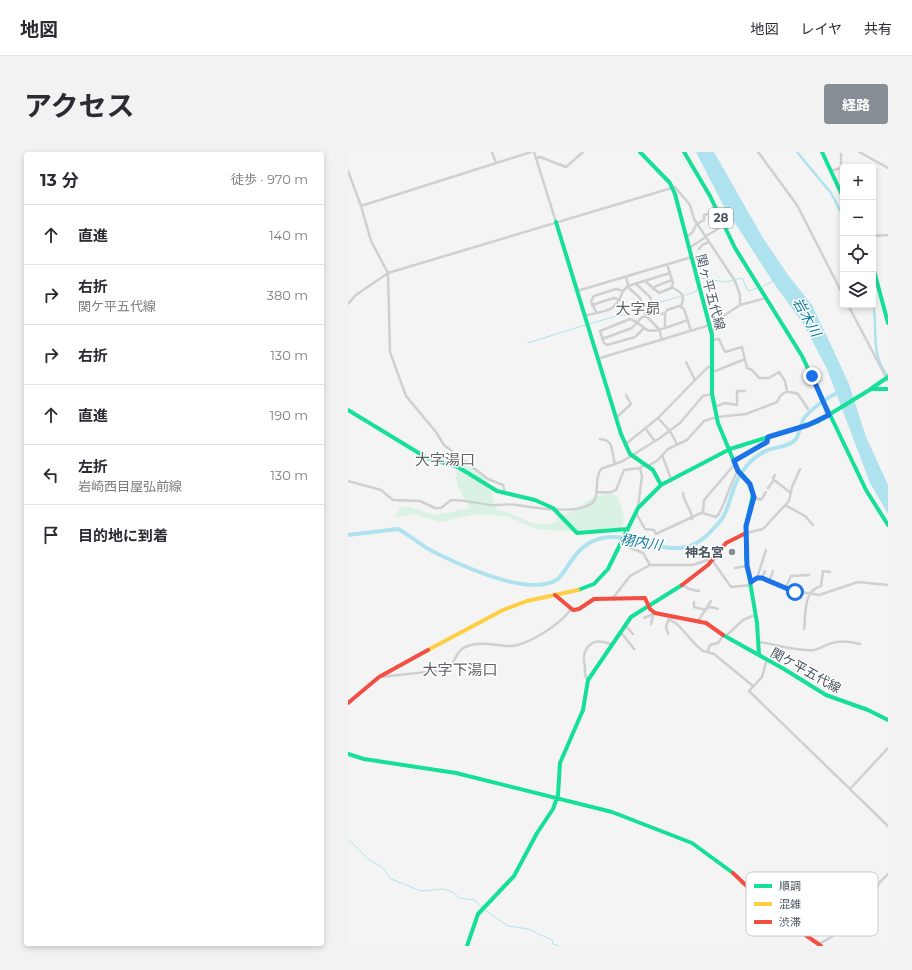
<!DOCTYPE html>
<html lang="ja">
<head>
<meta charset="utf-8">
<style>
	body { margin:0; font-family:Montserrat,"Noto Sans JP",sans-serif; background:#f2f2f3; color:#2b2b33 }
	.controls { position:absolute; right:12px; top:12px; display:grid; overflow:hidden; border-radius:4px; box-shadow:0 2px 6px #0003 }
	.controls button { width:36px; height:36px; display:grid; place-items:center; padding:0; border:0; border-bottom:1px solid #e1e1e2; background:#fff; color:#2b2b33; font:20px sans-serif }
	.stop { position:absolute; width:12px; height:12px; margin:-9px; border:3px solid #1a73e8; border-radius:50%; background:#fff }
	.stop.end { background:#1a73e8; border-color:#fff; box-shadow:0 1px 4px #0008 }
	.list { margin:0; padding:0; list-style:none }
	h2 { display:flex; justify-content:space-between; align-items:center; height:52px; margin:0; padding:0 16px; font-size:17px }
	h2 small { font-size:13px; font-weight:400; color:#7c7c81 }
	.list li { display:grid; grid-template-columns:26px 1fr auto; gap:12px; align-items:center; box-sizing:border-box; height:60px; padding:0 16px; border-top:1px solid #e1e1e2 }
	.list b { display:block; font-size:15px; white-space:nowrap }
	.list p { margin:0; font-size:13px; white-space:nowrap; color:#7c7c81 }
	.list em { font-size:13px; font-style:normal; color:#7c7c81 }
	.icon { flex:none; width:22px; height:22px; fill:none; stroke:currentColor; stroke-width:2; stroke-linecap:round; stroke-linejoin:round }
	.map { position:relative; flex:none; width:540px; height:794px; overflow:hidden; border-radius:4px }
	header { display:flex; align-items:center; gap:24px; box-sizing:border-box; height:56px; padding:0 20px; background:#fff; border-bottom:1px solid #e1e1e2 }
	header strong { font-size:19px }
	nav { display:flex; gap:22px; margin-inline-start:auto; font-size:14px }
	.intro { display:flex; align-items:center; justify-content:space-between; box-sizing:border-box; height:96px; padding:0 24px }
	h1 { margin:0; font-size:28px }
	.button { padding:10px 18px; border-radius:4px; background:#868d94; color:#fff; font-size:14px; font-weight:700 }
	main { display:flex; gap:24px; padding:0 24px }
	aside { flex:1; background:#fff; border-radius:4px; box-shadow:0 2px 6px #0003 }
	.map>svg:first-child { display:block }
</style>
</head>
<body>
<header>
<strong>地図</strong>
<nav><a>地図</a><a>レイヤ</a><a>共有</a></nav>
</header>
<div class="intro"><h1>アクセス</h1><a class="button">経路</a></div>
<main>
<aside>
<h2>13 分<small>徒歩 · 970 m</small></h2>
<ul class="list">
<li><svg class="icon" aria-label="ahead" viewBox="0 0 24 24"><path d="M12 20V5M6 11l6-6 6 6"/></svg><div><b>直進</b></div><em>140 m</em></li>
<li><svg class="icon" aria-label="right" viewBox="0 0 24 24"><path d="M7 20v-9h11M14 6l5 5-5 5"/></svg><div><b>右折</b><p>関ケ平五代線</p></div><em>380 m</em></li>
<li><svg class="icon" aria-label="right" viewBox="0 0 24 24"><path d="M7 20v-9h11M14 6l5 5-5 5"/></svg><div><b>右折</b></div><em>130 m</em></li>
<li><svg class="icon" aria-label="ahead" viewBox="0 0 24 24"><path d="M12 20V5M6 11l6-6 6 6"/></svg><div><b>直進</b></div><em>190 m</em></li>
<li><svg class="icon" aria-label="left" viewBox="0 0 24 24"><path d="M17 20v-9H6M10 6l-5 5 5 5"/></svg><div><b>左折</b><p>岩崎西目屋弘前線</p></div><em>130 m</em></li>
<li><svg class="icon" aria-label="arrive" viewBox="0 0 24 24"><path d="M6 21V4h12l-3 4 3 4H6"/></svg><div><b>目的地に到着</b></div></li>
</ul>
</aside>
<div class="map">
<svg width="540" height="794" viewBox="0 0 540 794">
	<rect width="100%" height="100%" fill="#f4f4f4"/>
	<path fill="#d9f2e3" d="M113,313C141,317 141,335 149,358C171,360 185,380 209,370V366C224,361 224,360 236,351C243,345 254,343 263,341L270,345L276,364L274,376L231,380L188,377L158,364L126,362L93,370L67,362L46,365L53,355H62L87,363L122,356L110,335L107,323Z"/>
	<path fill="#afe2ef" d="M348,0H366L415,86L440,123L464,153L482,191L501,232L518,285L540,333V362L522,331L479,217L456,173L427,133L374,51Z"/>
	<g fill="none" stroke-linecap="round" stroke-linejoin="round">
		<path stroke="#afe2ef" stroke-width="1" d="M414,135L425,129
			M306,152L347,140L350,135L347,127L351,126L378,130L394,126L400,139L410,136
			M297,155L303,153
			M241,172L272,163L277,164L282,160L294,156
			M180,191L237,173
			M0,687L20,707L35,716L43,727L73,739L96,737L106,741L111,746L126,748L134,755
			M137,758L160,774L180,777L204,788L205,792L211,794"/>
		<path stroke="#afe2ef" stroke-width="2.5" d="M449,0L483,41L495,64
			M525,151C530,176 522,202 539,223"/>
		<path stroke="#afe2ef" stroke-width="4" d="M0,383L50,377C62,383 72,393 84,399C112,413 181,446 210,427C221,415 226,400 241,391C275,372 312,405 342,394C351,391 360,383 366,376C384,359 380,343 391,325C396,316 405,306 414,301C424,294 438,297 447,288C452,282 452,274 455,268C459,260 485,240 494,240"/>
		<path stroke="#ced0d2" stroke-width="2.5" d="M144,0L148,11
			M186,0L208,70
			M410,0L449,53L495,143
			M511,0L540,16
			M493,2V16L495,19
			M189,6L192,5L218,15L235,0
			M0,19L13,54L23,89L40,121L42,200L58,244L88,280L96,293L140,327L155,333L157,341
			M483,19L493,16
			M13,54L183,0
			M349,72L356,68V63L359,62
			M358,84L370,77
			M525,84L540,83
			M338,85L344,81L349,71
			M341,96L358,85
			M351,97L354,93L361,90
			M278,125L281,136L292,146L298,164L311,177L314,188
			M297,129L311,141L323,136L325,131L319,112
			M288,132L302,145L308,161L317,162
			M324,135C333,141 338,142 333,154
			M305,137L308,134L324,128
			M229,139L344,105
			M0,152L8,143L40,121L327,35L342,53L346,67L387,129L392,143V153L362,173L249,207
			M244,153L266,146L272,148
			M392,153L418,146
			M500,153L540,229
			M248,160L243,149L246,144L268,137L275,139L280,134L322,121
			M237,164C258,157 266,163 275,139
			M317,176L340,168
			M295,177L287,185L259,193L256,191L252,179L282,167C300,173 292,184 317,176V162L319,158L331,154L336,157L343,179
			M364,183L368,170
			M254,187L284,176L293,166L298,164
			M365,188L371,187L377,200L394,195L399,216L404,218L411,226H421L431,220L437,229L439,239
			M338,210L347,228
			M365,220L397,207
			M366,255L377,251L389,253V239H397
			M268,266L283,252L278,243
			M310,266L322,279L329,292
			M297,276L306,288
			M252,287C267,288 263,300 267,312
			M279,291L310,266L359,216L364,213
			M314,303L323,327
			M386,309L419,290L420,285
			M300,314L310,308L320,297L339,288L356,269L369,265L398,262L429,250C434,239 439,238 450,242L460,257
			M426,328L443,341
			M0,329L33,338L45,348L72,349L87,356H93L103,348C116,348 129,351 142,353C151,354 160,351 169,353C187,356 230,363 244,351C253,344 245,327 253,317L275,309L312,286L332,271L355,244L364,242
			M420,336L426,328L425,326L427,323
			M248,340C255,340 261,342 268,338L276,318L292,316
			M335,341C335,350 344,357 344,367
			M406,345L413,348L418,340
			M437,353L457,364L465,373
			M290,355L294,324L292,316L297,312
			M288,361L297,377L306,378L308,382L355,360L356,348L387,312
			M354,361L368,365L370,363C379,349 381,332 390,319
			M398,381L415,377L441,349L444,335L452,317
			M273,390L283,391V396L295,401L302,413
			M364,408L383,435L403,433
			M387,416L399,414
			M409,426L418,398
			M414,426L417,419
			M421,429L425,419
			M403,430L409,426H414L447,439L471,443L510,430L540,433
			M335,433L341,437L351,439
			M438,435L443,424L461,423
			M265,446L282,424L302,413H345L365,406
			M346,450V455L358,458
			M359,456L363,455L370,457
			M321,465V467L330,473L348,493L355,499L366,502L405,534
			M296,466L307,461
			M350,469L363,449
			M303,472L305,463
			M277,473L285,482
			M456,477C458,462 455,438 473,434L475,419L482,420
			M272,479L286,497
			M320,482L318,474L321,467
			M377,485L395,468L407,463
			M410,490C428,492 448,500 466,498C471,497 476,494 481,492C491,488 501,489 512,492
			M360,499L362,493L370,491L375,484
			M419,507L414,525L401,539L540,674
			M32,525L97,518C108,513 106,500 117,495C131,489 145,493 160,494C178,495 213,472 223,457
			M240,528C236,524 237,521 237,516C237,512 235,508 236,504C239,489 250,487 262,492
			M502,637L540,596
			M471,792L503,774L525,747L531,731L540,722"/>
		<path stroke="#16e098" stroke-width="4" d="M292,0L322,31L327,42L364,183V242L370,271L389,317L400,329L405,342L398,374V406L409,471L411,503
			M336,0L362,44L387,96L454,204L518,338L540,373
			M474,0L495,45
			M208,70L273,282L282,302L305,318L313,333
			M525,115L540,171
			M524,236L540,225
			M0,258L79,306L110,315L149,339L187,348L205,356L229,381L280,377
			M230,438L246,432L260,417L290,356L313,333L382,297L469,270L523,237H540
			M375,483L436,517L478,543L520,558L540,568
			M0,602L16,607L108,621L264,660L344,691L385,721
			M119,794L130,762L166,724L189,681L205,657L210,643L212,611L235,558L240,528L283,465L334,433"/>
		<path stroke="#ffcf43" stroke-width="4" d="M80,498L155,458L179,449L230,438"/>
		<path stroke="#f24e42" stroke-width="4" d="M334,433L360,413L378,391L398,381
			M207,443L225,458L231,457L246,447L297,446L302,457L307,461L358,471L375,483
			M0,551L31,525L80,498
			M385,721L429,763L473,794"/>
	</g>
	<g fill="none" stroke-linecap="round" stroke-linejoin="round">
		<path stroke="#1a73e8" stroke-width="5" d="M447,440L414,426H409L403,430L399,414L398,374L406,345L402,332L390,319L386,309L419,290L420,285L460,273L481,263L464,224"/>
	</g>
	<circle fill="#868d94" stroke="#fff" stroke-width="1.5" cx="384" cy="400" r="4"/>
	<g text-anchor="middle" stroke-width="3" stroke-linejoin="round" paint-order="stroke">
		<rect fill="#fff" stroke="#808990" stroke-width="1" x="361" y="56" width="24" height="20" rx="3"/>
		<g font-size="12" font-weight="bold" fill="#4a5661">
			<text x="373" y="70">28</text>
		</g>
		<g font-size="13" fill="#4a5661" stroke="#fff">
			<text transform="translate(363 140) rotate(75)" y="5">関ヶ平五代線</text>
			<text transform="translate(458 518) rotate(29)" y="5">関ケ平五代線</text>
		</g>
		<g font-size="13" font-weight="bold" fill="#4a5661" stroke="#fff" text-anchor="end">
			<text x="376" y="405">神名宮</text>
		</g>
		<g font-size="14" font-style="italic" fill="#0e7c99" stroke="#fff">
			<text transform="translate(459 165) rotate(61)" y="5">岩木川</text>
			<text transform="translate(293 390) rotate(9)" y="5">栩内川</text>
		</g>
		<g font-size="15" fill="#5f6368" stroke="#fff">
			<text x="290" y="162">大字昴</text>
			<text x="97" y="313">大字湯口</text>
			<text x="112" y="523">大字下湯口</text>
		</g>
	</g>
	<rect x="398" y="720" width="132" height="64" rx="6" fill="#fff" stroke="#c9ccd0" stroke-width="1"/>
	<rect x="406" y="732" width="18" height="4" fill="#16e098"/>
	<rect x="406" y="750" width="18" height="4" fill="#ffcf43"/>
	<rect x="406" y="768" width="18" height="4" fill="#f24e42"/>
	<g font-size="11" fill="#4a5661">
		<text x="431" y="738">順調</text>
		<text x="431" y="756">混雑</text>
		<text x="431" y="774">渋滞</text>
	</g>
</svg>
<div class="controls">
<button>+</button>
<button>−</button>
<button><svg class="icon" aria-label="locate" viewBox="0 0 24 24"><circle cx="12" cy="12" r="6"/><path d="M12 2v4M12 18v4M2 12h4M18 12h4"/></svg></button>
<button><svg class="icon" aria-label="layers" viewBox="0 0 24 24"><path d="M12 4l9 5-9 5-9-5zM3 14l9 5 9-5"/></svg></button>
</div>
<div class="stop" style="left:447px;top:440px"></div>
<div class="stop end" style="left:464px;top:224px"></div>
</div>
</main>
</body>
</html>
